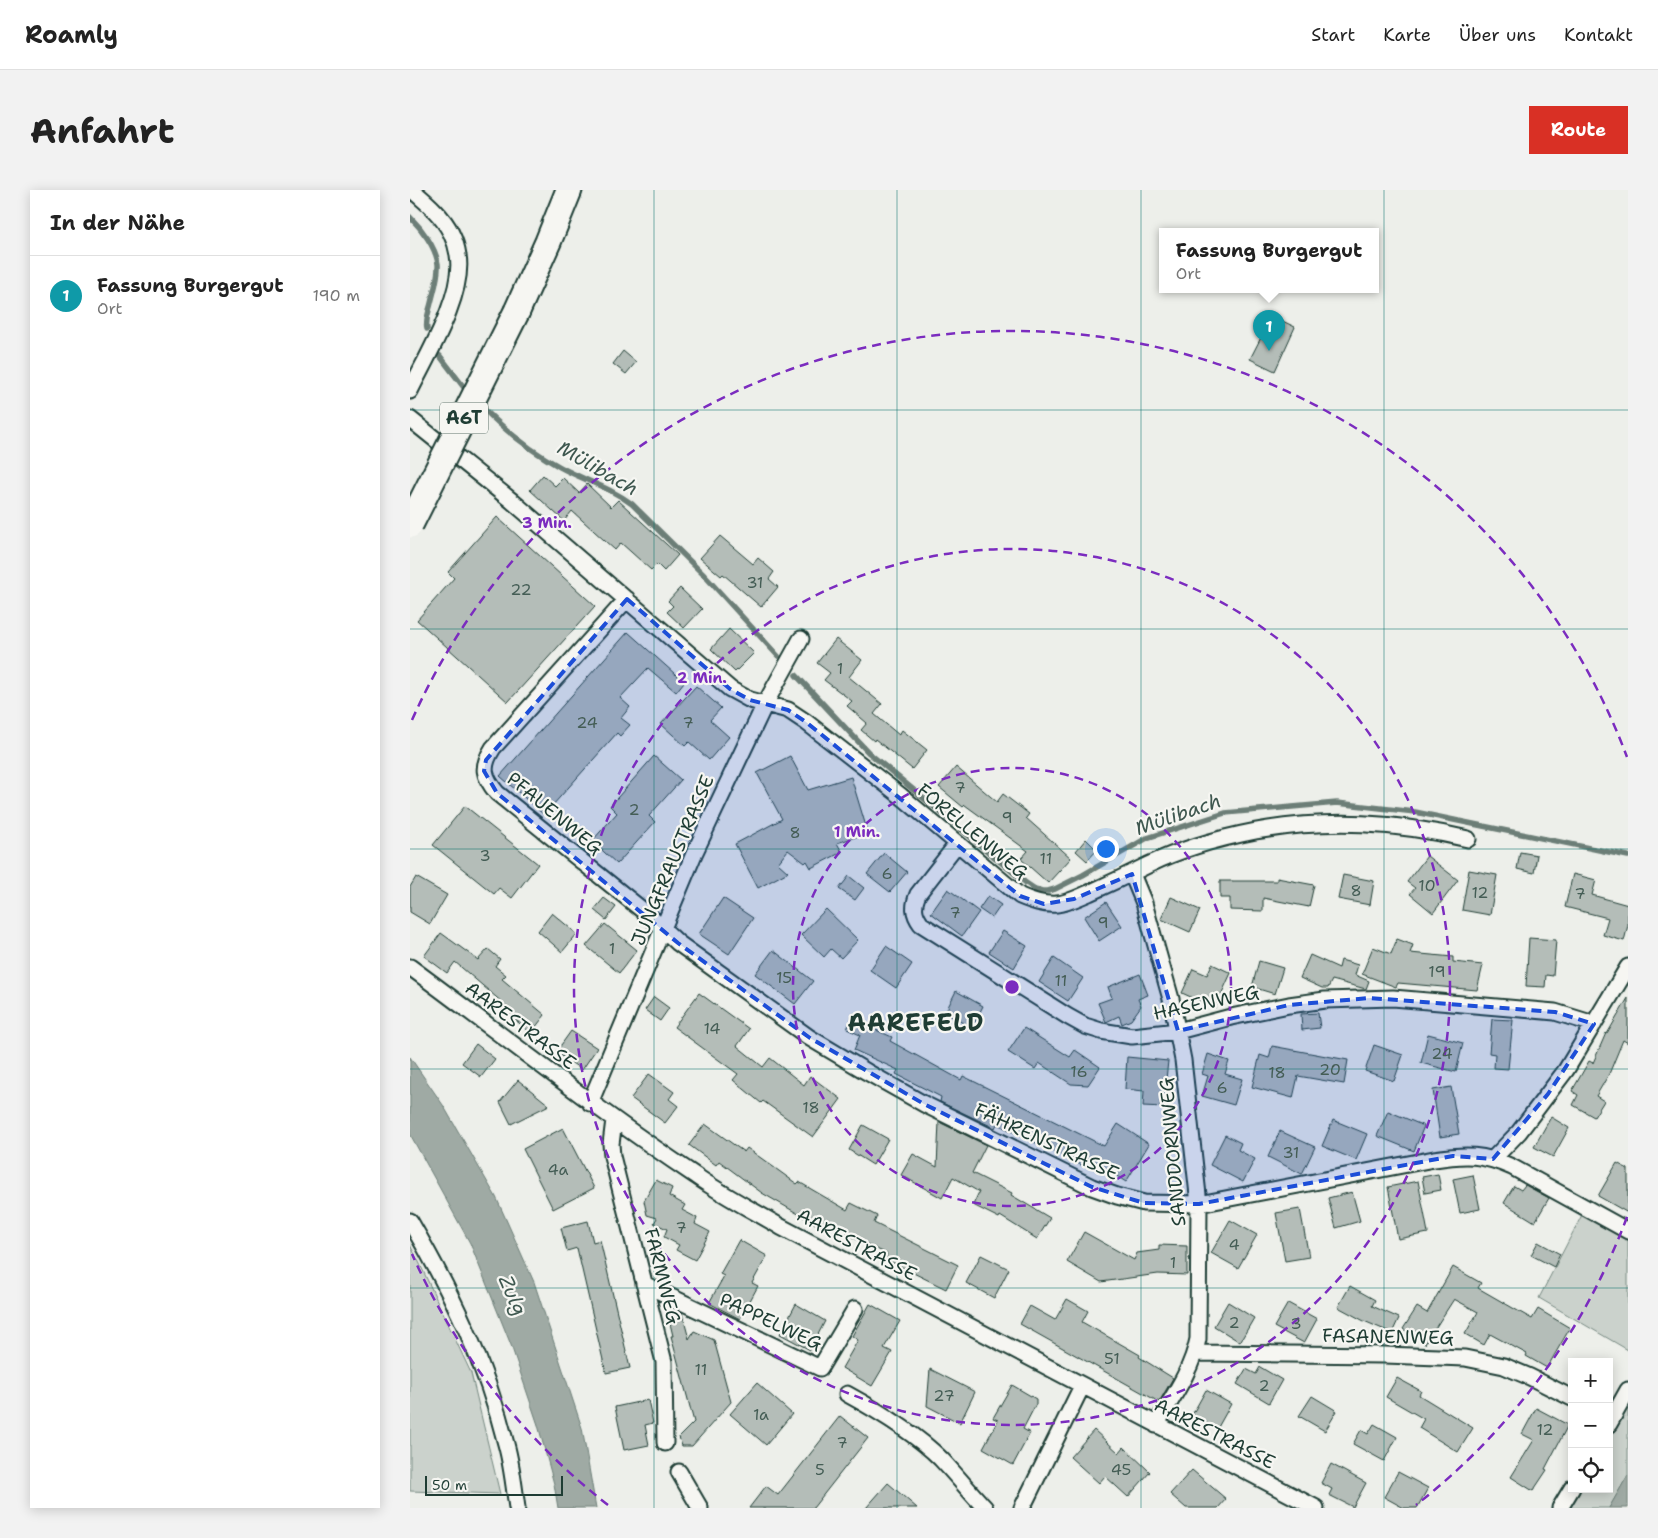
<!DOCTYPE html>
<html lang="de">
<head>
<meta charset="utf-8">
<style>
	body { margin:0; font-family:"Shantell Sans",sans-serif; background:#f2f2f2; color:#222 }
	.controls { position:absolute; right:15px; bottom:15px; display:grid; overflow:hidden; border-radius:0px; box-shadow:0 2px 12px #0003 }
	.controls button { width:45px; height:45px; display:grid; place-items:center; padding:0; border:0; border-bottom:1px solid #e0e0e0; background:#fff; color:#222; font:25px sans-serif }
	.scale { position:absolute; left:15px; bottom:12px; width:138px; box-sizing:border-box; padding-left:5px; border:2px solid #1f3d34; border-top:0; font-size:14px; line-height:18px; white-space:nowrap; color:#1f3d34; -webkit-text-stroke:4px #f6f6f2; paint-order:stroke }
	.you { position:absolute; left:695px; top:658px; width:18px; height:18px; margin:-12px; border:4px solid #fff; border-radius:50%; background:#1a73e8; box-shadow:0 0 0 8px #1a73e833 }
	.badge { display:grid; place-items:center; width:32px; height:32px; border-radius:50%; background:#d93025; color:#fff; font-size:16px; font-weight:700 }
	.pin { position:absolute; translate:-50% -41px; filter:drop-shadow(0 1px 2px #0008) }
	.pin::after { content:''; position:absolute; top:26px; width:18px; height:15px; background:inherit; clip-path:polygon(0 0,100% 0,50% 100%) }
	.popup { position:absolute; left:749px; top:38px; width:220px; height:65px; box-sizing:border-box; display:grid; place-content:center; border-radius:0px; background:#fff; filter:drop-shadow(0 1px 4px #0005); font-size:16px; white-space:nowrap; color:#767676 }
	.popup b { font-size:19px; color:#222 }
	.popup::after { content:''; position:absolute; left:50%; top:100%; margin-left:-10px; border:10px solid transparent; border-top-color:#fff }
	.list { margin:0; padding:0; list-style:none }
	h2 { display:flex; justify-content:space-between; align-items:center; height:65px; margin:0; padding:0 20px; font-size:21px }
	h2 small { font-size:16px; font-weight:400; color:#767676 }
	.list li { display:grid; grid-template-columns:32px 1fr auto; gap:15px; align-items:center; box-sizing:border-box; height:80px; padding:0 20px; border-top:1px solid #e0e0e0 }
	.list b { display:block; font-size:19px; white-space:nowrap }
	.list p { margin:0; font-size:16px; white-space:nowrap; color:#767676 }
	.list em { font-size:16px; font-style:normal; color:#767676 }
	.icon { flex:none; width:28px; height:28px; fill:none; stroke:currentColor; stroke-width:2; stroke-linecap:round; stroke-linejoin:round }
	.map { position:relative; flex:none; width:1218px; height:1318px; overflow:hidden; border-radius:0px }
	header { display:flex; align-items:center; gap:30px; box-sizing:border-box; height:70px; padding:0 25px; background:#fff; border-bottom:1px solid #e0e0e0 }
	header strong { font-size:24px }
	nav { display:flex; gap:28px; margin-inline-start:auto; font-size:18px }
	.intro { display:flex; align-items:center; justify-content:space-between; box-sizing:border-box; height:120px; padding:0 30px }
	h1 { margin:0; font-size:35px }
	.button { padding:12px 22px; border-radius:0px; background:#d93025; color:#fff; font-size:18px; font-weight:700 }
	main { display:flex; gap:30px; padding:0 30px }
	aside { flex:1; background:#fff; border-radius:0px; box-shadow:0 2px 12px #0003 }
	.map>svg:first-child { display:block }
</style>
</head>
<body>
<header>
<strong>Roamly</strong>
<nav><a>Start</a><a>Karte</a><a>Über uns</a><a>Kontakt</a></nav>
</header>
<div class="intro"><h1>Anfahrt</h1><a class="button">Route</a></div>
<main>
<aside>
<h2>In der Nähe<small></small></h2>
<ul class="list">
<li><span class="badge" style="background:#0f9aa8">1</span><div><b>Fassung Burgergut</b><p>Ort</p></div><em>190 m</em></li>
</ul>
</aside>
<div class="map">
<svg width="1218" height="1318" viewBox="0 0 1218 1318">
	<rect width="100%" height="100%" fill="#edefea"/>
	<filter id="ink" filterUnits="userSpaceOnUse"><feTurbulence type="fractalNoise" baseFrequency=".02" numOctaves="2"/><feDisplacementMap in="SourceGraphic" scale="10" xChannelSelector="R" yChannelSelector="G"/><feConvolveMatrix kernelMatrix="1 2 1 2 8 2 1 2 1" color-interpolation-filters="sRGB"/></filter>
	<g filter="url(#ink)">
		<path fill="#cbd2cc" stroke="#758880" d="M1174,1021L1218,1046V1160L1129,1108Z
			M0,1055L9,1072L61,1183L90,1304L0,1301Z
			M1218,1212V1285L1199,1318H1158L1169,1299H1199V1245Z"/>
		<path fill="#9faaa4" stroke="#6c7e77" d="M0,867L33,915L86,1007L124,1092L172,1238L186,1318H148L144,1294L128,1235L101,1155L60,1053L0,944Z
			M1218,1285V1318H1199Z"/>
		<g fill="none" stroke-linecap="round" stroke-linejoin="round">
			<path stroke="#6c7e77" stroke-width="5.5" d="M0,27C11,38 26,57 28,74C29,86 24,100 21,113C19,122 15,129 17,139
				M30,166L59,204
				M67,212C91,237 119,260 150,277C175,291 198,296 222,314L294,385L368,466
				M386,485L459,563L616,693L625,699L632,701H638L645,699L673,685L737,648L815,623L927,613L1005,622L1218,666"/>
		</g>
		<path fill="#b4bdb8" stroke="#1f3d34" d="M862,126L885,137L865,181L840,169Z
			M213,161L226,172L216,184L203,174Z
			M133,285L145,296L153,288L169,303L177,294L201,317L208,310L268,365L254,381L247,374L241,380L211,353L205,360L162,321L154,331L120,300Z
			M87,327L185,416L98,512L7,430L44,388L38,382Z
			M310,346L343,374L348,368L364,382L359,389L368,397L351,417L313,384L311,386L290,368Z
			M270,398L292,419L274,438L257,422L263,416L258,411Z
			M319,439L344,463L325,482L301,459Z
			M218,442L274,492L266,502L238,478L210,508L220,517L211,528L220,535L210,546L207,543L134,625L90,586Z
			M426,449L452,470L439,487L472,514L464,524L489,545L492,540L517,560L502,579L465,549L464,551L451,540L457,533L437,516L442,511L414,490L420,483L407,473Z
			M286,496L311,518L300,530L319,547L299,570L279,552L275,556L251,534Z
			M244,566L271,590L239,626L245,632L207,674L182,651L207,623L200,616Z
			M380,566L398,600L441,587L458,643L427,653L432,662L401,678L397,671L395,673L378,660L368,673L378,682L348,698L325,654L372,629L347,583Z
			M546,577L587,612L593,604L619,624L616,628L661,668L638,693L611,669L618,661L555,615L553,617L529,597Z
			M55,616L128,674L102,708L89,698L84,704L23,655Z
			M676,649L687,660L677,671L666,661Z
			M1110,662L1127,665L1124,683L1107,679Z
			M474,663L497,682L480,702L457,684Z
			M1017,666L1048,690L1023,723L1000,704L1005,698L997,692Z
			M1059,680L1087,685L1080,725L1052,720Z
			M1163,684L1186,690L1182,705L1218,715V735L1214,751L1193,745L1198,728L1155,717Z
			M933,685L964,691L960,715L928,709Z
			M439,686L454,698L445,710L429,699Z
			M6,687L37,705L20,734L0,722V697Z
			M867,688L904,695L899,717L853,708V721L820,720V708H810V691H867Z
			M538,699L569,722L552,746L521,723Z
			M578,706L591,715L582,728L569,719Z
			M761,707L790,720L780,742L751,729Z
			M194,708L206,717L196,730L184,720Z
			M313,708L343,728L319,764L289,744Z
			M696,712L712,736L689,751L674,727Z
			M416,719L448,750L431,768L421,759L414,767L391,745Z
			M142,723L167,744L152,762L128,741Z
			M195,734L227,760L209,783L176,756Z
			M593,741L617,756L604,778L579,762Z
			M31,743L68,770L78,759L90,769L85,776L96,785L92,789L135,825L121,843L97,823L100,819L45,772L37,783L14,766Z
			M1119,748L1146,750L1143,786L1136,785L1135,797L1116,796Z
			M987,749L1003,755L1000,763L1043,767V772L1073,775L1067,800L988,793L986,797L952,784L963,757L981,764Z
			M476,756L502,774L486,798L460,780Z
			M363,760L403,791L385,814L345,784Z
			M900,765L929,778L931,770L948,775L945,785L959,791L956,799L922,790L918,798H912L890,788Z
			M644,768L673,788L658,811L629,792Z
			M849,771L873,778L865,804L842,797Z
			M802,774L821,783L805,818L772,803L783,779L797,785Z
			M730,784L738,805L728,809L731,816L721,830L712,834L709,826L696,832L688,813L702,808L698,797Z
			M546,801L573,816L562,838L535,823Z
			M289,803L339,839L327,856L353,877L360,868L394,895L400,886L431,909L403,947L353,911L351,913L323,890L328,884L264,837Z
			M244,807L259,818L250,831L235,820Z
			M1218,808V853L1213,850L1199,884L1186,906L1194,911L1184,927L1163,915L1168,905L1162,901L1179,871L1183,873L1196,843L1197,844Z
			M444,823L458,834L457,836L482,847L480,851L551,890L553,886L694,956L708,934L739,954L716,992L677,967L673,976L587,934L585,938L530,912L531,907L486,884L488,880L444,860L450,845L437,839Z
			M908,823L910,838L892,840L891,824Z
			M1082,829L1103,830L1098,879L1084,878L1085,864L1079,863Z
			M614,838L660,867L665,860L690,877L678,895L661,894L629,873L625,879L598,862Z
			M161,841L187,858L172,880L146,862Z
			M1018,844L1053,853L1046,882L1011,873Z
			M66,854L85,869L71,887L52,873Z
			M964,855L993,865L984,891L955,881Z
			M862,856L938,870L934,894L888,886L883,908L842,897L850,865L859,868Z
			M798,864L819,871L815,884L832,889L824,915L792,906L798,886L792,884Z
			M717,867L758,871L753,917L733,916L734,901L715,899Z
			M239,884L264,902L259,909L268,916L255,933L221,908Z
			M108,890L139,915L101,934L90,912Z
			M1041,897L1049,944L1030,947L1023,900Z
			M978,921L1014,936L1004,961L967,946Z
			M1141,927L1159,938L1143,967L1124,957Z
			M923,930L957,944L946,970L912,956Z
			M529,932L576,955L562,983L602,1003L601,1005L640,1028L627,1049L590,1026L589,1028L563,1015L569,1002L543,987L532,1008L491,985L503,964L527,977Z
			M295,934L334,962L337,958L387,994L389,992L437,1020L441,1013L467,1026L464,1033L548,1075L536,1099L475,1069L477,1064L413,1033L411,1037L352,1003L309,971L306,975L279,955Z
			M453,935L478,949L463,975L439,960Z
			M153,938L184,998L143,1019L113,959Z
			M870,941L905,957L892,984L858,967Z
			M815,945L831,953L828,960L845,969L833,992L800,975Z
			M1207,973L1218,979V1023L1188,1006Z
			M1028,984L1031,1000L1015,1003L1012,987Z
			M1063,985L1070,1019L1050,1023L1043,989Z
			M246,990L262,998L259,1006L275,1015L272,1020L287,1028L285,1034L300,1042L285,1070L266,1060L269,1055L254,1047L257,1039L244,1033L247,1028L237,1025L234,1011Z
			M1008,991L1018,1043L988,1049L978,997Z
			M1115,995L1139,1008L1125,1032L1094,1013L1104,996L1111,1000Z
			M942,1002L950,1031L926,1038L918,1008Z
			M890,1019L899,1067L875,1071L866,1023Z
			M820,1030L847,1045L828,1078L801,1063Z
			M178,1031L183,1052L190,1050L220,1178L196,1183L167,1058L157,1061L151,1038Z
			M674,1042L724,1070L727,1063L749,1060V1055L777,1056V1085L748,1084L691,1092L657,1072Z
			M329,1050L357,1066L342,1093L348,1096L330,1129L299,1113L314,1086L310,1084Z
			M1128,1052L1150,1064L1144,1077L1121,1065Z
			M571,1065L599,1079L584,1108L556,1093Z
			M1043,1077L1071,1093L1068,1098L1122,1129L1128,1119L1160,1138L1137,1178L1116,1166L1117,1164L1080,1144L1074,1155L1055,1144L1068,1122L1044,1109L1015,1154L993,1139L1007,1117L1017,1123Z
			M940,1096L965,1110L962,1116L989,1128L982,1143L954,1131L928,1117Z
			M657,1109L678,1121L672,1132L730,1165L729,1167L763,1188L749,1212L610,1134L620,1116L645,1130Z
			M818,1112L844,1128L830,1152L804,1136Z
			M878,1113L907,1129L894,1153L864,1137Z
			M386,1114L415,1131L400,1160L370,1144Z
			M460,1114L490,1131L474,1158L482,1162L462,1196L432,1178L448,1150L442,1146Z
			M265,1119L272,1123L279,1149L284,1141L304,1150L321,1212L282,1256H272L269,1247L284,1232L261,1146H263L257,1121Z
			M850,1177L872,1190L859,1213L827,1194L836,1179L846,1184Z
			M520,1179L565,1202L550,1233L517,1216Z
			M987,1188L1011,1201L1009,1205L1063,1238L1048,1262L1009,1238L1014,1229L976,1207Z
			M347,1193L382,1224L356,1255L320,1224Z
			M602,1195L626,1209V1214L613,1239L620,1243L603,1275L573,1258L588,1230L583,1228Z
			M796,1200L821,1214L807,1239L782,1225Z
			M902,1206L927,1221L915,1241L889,1226Z
			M238,1210L243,1233L235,1235L239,1255L214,1260L205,1217Z
			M1126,1218L1158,1235L1135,1279L1137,1280L1123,1301L1101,1287L1124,1250L1112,1244Z
			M430,1226L458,1248L403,1318H339L356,1296L368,1305Z
			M964,1234L987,1247L974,1271L943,1254L951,1240L958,1244Z
			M684,1240L709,1263L714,1257L740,1282L718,1307L695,1286L689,1293L660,1267Z
			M921,1274L956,1293L943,1317L919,1305L922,1299L911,1293Z
			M782,1280L816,1309L808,1318H776L760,1304Z
			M988,1282L1018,1298L1007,1318H994L974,1307Z
			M478,1293L507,1318H456Z"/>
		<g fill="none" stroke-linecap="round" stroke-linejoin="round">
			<defs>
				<path id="minor" d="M0,201C17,166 55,104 48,65C47,58 44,49 41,43C33,26 16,12 2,0
					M0,229L102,311L320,499L340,510L378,520L396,532L491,606L610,706C622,711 633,715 647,714C658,713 669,707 679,703C699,694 718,685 738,675C771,659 810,648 846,641C920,628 986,632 1058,649
					M217,409L83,558C71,577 73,586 87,603L236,723L268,753L400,848L457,882L514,914L682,997L707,1006L734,1013L789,1014L1024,969C1056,964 1073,964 1102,977L1218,1041
					M547,654L508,704C503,716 503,723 511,734L657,826L675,836L691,841L722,846L768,841L821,827L879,815L915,810L983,808L1145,822L1184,834
					M722,684L734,713L761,809L773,870L789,1014L788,1149C782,1180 762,1208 746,1235
					M0,777C95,847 188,921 286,986C313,1005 342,1020 371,1037L906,1318
					M180,913L284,664L355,514L391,449
					M204,930L201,954L202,966L254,1172L255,1253
					M1083,969L1109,942L1156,880L1218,777
					M0,1031C42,1103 76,1174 96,1254C102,1275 104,1297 107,1318
					M234,1094L410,1178L445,1119
					M785,1163L975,1165L1055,1168L1094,1176L1120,1187L1162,1208
					M437,1204C470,1222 505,1243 531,1269C546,1285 560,1302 575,1318
					M1199,1234L1218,1200
					M269,1282L290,1318
					M612,1318L672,1196
					M1150,1318L1162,1298"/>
				<path id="trunk" d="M107,121L138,52L159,0"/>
			</defs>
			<use href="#minor" stroke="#1f3d34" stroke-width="19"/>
			<use href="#trunk" stroke="#1f3d34" stroke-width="29"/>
			<use href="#minor" stroke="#f6f6f2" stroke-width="15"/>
			<use href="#trunk" stroke="#f6f6f2" stroke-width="25"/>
			<defs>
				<path id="trunk-bridge" d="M0,335L107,121"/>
			</defs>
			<use href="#trunk-bridge" stroke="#1f3d34" stroke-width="29" stroke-linecap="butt"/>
			<use href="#trunk-bridge" stroke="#f6f6f2" stroke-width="25"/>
		</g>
	</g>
	<path fill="#1d4ed8" fill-opacity="0.2" stroke="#1d4ed8" stroke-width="4" stroke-dasharray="10 6" stroke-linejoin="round" d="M217,409L320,499L340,510L378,520L396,532L610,706L634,714L664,709L722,684L768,841L879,815L960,808L1145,822L1184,834L1138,904L1083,969L1043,966L789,1014L734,1013L682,997L514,914L400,848L268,753L87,603L74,581L76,570Z"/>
	<path fill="none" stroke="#0f766e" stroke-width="1" stroke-opacity="0.55" d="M244,0V1318M487,0V1318M731,0V1318M974,0V1318M0,220H1218M0,439H1218M0,659H1218M0,879H1218M0,1098H1218"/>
	<g fill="none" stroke="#7b2cbf" stroke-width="2.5" stroke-dasharray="9 6">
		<circle cx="602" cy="797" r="219"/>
		<circle cx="602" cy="797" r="438"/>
		<path d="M1217 1027A657 657 0 0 1 1006 1315M198 1315A657 657 0 0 1 2 1064M2 530A657 657 0 0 1 1217 567"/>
	</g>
	<g text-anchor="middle" stroke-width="4.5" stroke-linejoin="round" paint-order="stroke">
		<g font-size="16" fill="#445d55">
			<text x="345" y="398">31</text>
			<text x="111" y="405">22</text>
			<text x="430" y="484">1</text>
			<text x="177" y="538">24</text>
			<text x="278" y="538">7</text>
			<text x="550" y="603">7</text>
			<text x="224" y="625">2</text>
			<text x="597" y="633">9</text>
			<text x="385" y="648">8</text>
			<text x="75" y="671">3</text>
			<text x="636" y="674">11</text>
			<text x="477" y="689">6</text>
			<text x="1017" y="701">10</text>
			<text x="946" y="706">8</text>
			<text x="1070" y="708">12</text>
			<text x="1170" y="709">7</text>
			<text x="545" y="728">7</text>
			<text x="693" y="738">9</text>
			<text x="202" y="764">1</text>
			<text x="1027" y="787">19</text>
			<text x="374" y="793">15</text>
			<text x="651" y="796">11</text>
			<text x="302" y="844">14</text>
			<text x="1032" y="869">24</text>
			<text x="920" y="885">20</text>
			<text x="669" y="887">16</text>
			<text x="867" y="888">18</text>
			<text x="812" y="903">6</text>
			<text x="401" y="923">18</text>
			<text x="881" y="968">31</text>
			<text x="148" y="985">4a</text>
			<text x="271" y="1043">7</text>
			<text x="824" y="1060">4</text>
			<text x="763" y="1078">1</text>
			<text x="824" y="1138">2</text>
			<text x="886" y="1139">3</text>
			<text x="702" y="1174">51</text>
			<text x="291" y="1185">11</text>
			<text x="854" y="1201">2</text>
			<text x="534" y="1211">27</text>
			<text x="351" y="1230">1a</text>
			<text x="1135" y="1245">12</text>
			<text x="432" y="1258">7</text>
			<text x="410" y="1285">5</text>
			<text x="711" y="1285">45</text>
		</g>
		<rect fill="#f6f6f2" stroke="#60746d" stroke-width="1" x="30" y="212.5" width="48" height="31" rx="4"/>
		<g font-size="18" font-weight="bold" fill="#1f3d34">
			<text x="54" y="234">A6T</text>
		</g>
		<g font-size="19" fill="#1f3d34" stroke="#f6f6f2">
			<text transform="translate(145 623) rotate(40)" y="7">PFAUENWEG</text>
			<text transform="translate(563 641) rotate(40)" y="7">FORELLENWEG</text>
			<text transform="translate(262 670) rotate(-67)" y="7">JUNGFRAUSTRASSE</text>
			<text transform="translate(796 812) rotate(-12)" y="7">HASENWEG</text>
			<text transform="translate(111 835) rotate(37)" y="7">AARESTRASSE</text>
			<text transform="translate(637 951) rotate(25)" y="7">FÄHRENSTRASSE</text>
			<text transform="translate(762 962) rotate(-95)" y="7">SANDDORNWEG</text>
			<text transform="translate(447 1054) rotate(28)" y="7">AARESTRASSE</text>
			<text transform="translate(253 1086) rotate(76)" y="7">FARMWEG</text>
			<text transform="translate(361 1131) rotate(25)" y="7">PAPPELWEG</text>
			<text transform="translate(978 1146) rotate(1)" y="7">FASANENWEG</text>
			<text transform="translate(805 1243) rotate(27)" y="7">AARESTRASSE</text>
		</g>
		<g font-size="20" font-style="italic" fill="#3f5850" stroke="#f6f6f2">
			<text transform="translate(188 278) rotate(30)" y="7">Mülibach</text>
			<text transform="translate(768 624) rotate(-19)" y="7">Mülibach</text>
			<text transform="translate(103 1105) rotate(67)" y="7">Zulg</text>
		</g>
		<g font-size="24" font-weight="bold" letter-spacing="1" fill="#1f3d34" stroke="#f6f6f2">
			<text x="506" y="841">AAREFELD</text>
		</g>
	</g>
	<circle cx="602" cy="797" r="8" fill="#7b2cbf" stroke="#f6f6f2" stroke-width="2.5"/>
	<g font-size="15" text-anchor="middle" font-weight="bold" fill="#7b2cbf" stroke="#f6f6f2" stroke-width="4.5" stroke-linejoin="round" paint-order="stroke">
		<text x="137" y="338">3 Min.</text>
		<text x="292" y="493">2 Min.</text>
		<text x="447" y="647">1 Min.</text>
	</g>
</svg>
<div class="controls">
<button>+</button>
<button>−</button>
<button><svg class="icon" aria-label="locate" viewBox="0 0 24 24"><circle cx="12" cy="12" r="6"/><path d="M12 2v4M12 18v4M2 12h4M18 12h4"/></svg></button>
</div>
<div class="scale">50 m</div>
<div class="you"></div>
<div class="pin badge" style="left:859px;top:161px;background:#0f9aa8">1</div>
<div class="popup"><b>Fassung Burgergut</b>Ort</div>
</div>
</main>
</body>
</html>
